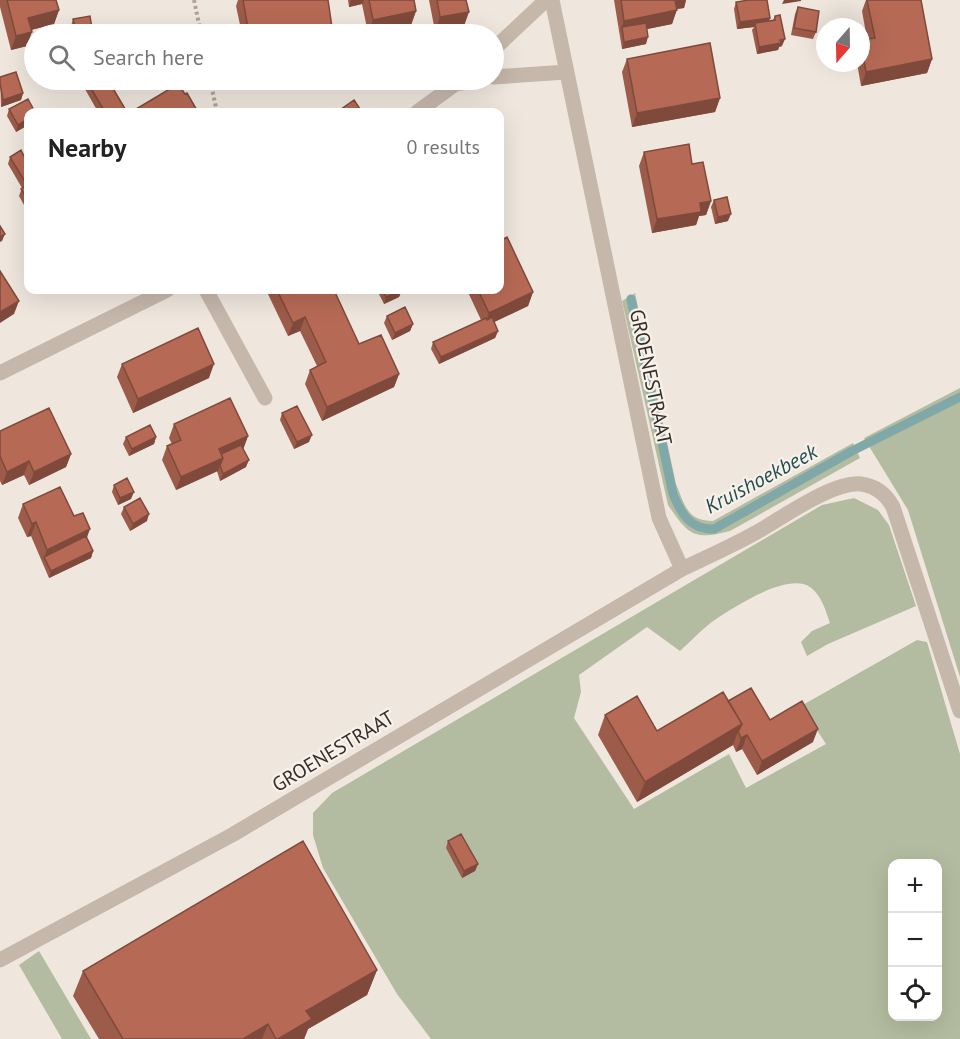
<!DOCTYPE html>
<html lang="en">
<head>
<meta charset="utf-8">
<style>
	body { margin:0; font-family:"PT Sans",sans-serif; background:#f2f2f2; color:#222 }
	.controls { position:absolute; right:18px; bottom:18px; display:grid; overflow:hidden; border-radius:12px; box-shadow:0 6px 24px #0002 }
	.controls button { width:54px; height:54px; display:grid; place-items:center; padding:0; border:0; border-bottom:2px solid #e0e0e0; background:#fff; color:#222; font:30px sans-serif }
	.compass { position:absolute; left:816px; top:18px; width:54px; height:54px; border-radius:50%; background:#fff; box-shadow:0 6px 24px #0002; rotate:200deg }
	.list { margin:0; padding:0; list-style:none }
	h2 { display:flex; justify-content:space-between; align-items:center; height:78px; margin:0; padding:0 24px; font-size:26px }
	h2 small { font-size:20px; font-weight:400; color:#767676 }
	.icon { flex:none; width:33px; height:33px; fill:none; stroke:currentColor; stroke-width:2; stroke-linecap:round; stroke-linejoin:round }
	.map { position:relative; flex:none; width:960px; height:1039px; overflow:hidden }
	.search { position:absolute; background:#fff; box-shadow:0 6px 24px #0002; left:24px; top:24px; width:480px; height:66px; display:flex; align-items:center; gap:15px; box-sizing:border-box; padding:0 21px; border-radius:33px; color:#767676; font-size:22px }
	.panel { position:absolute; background:#fff; box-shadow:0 6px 24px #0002; left:24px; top:108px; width:480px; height:186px; border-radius:12px }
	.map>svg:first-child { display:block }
</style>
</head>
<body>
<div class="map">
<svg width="960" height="1039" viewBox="0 0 960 1039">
	<rect width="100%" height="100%" fill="#efe7de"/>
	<path fill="#b3bca0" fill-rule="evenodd" d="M635,293L676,484C685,505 687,521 713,521L853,443L860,458L730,531C693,541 688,534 668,505L622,301Z
		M960,388V677L908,510L864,438Z
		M854,498L878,510L889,525L916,606L828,644L807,656L801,642L812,631L830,623C825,609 822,596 810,587C787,572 735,607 716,619C703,628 692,640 680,651L647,627L579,675L581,692L574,718L634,809L729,754L746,788L826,744L801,706L917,640L927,642L960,754V1039H431L397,994L323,868L313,835V813L332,793L822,505ZM892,864H938V1016H892Z
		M39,951L91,1039H62L19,965Z"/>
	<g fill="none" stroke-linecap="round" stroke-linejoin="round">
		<path stroke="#81a8a8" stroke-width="9" d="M631,299L673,494C681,514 691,530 714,529L852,451L960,397"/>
		<path stroke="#b1a196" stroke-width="4" stroke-dasharray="3 3" stroke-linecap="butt" d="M194,0L201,34
			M210,80L217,112"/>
		<path stroke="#c6b7ab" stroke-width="15" d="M552,0L659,518L682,569
			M494,49L546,0
			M494,77L566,72
			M455,84L480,80
			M417,112L461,80
			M206,290L265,398
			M0,373L167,290
			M0,960L232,835L682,569C707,557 732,546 757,532C782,518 833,481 861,484C876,486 886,494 893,507L960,711"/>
	</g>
	<path fill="#9d5b49" d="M0,0H56L59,10L54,24L31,30L27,46L11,50L0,7Z
		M238,0H328L333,34H242L236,6Z
		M348,0H414L416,11L411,25L368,33L362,4L349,7Z
		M429,0H466L464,26L435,31Z
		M614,0H686L684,8L676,9L672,24L647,29L646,44L622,49Z
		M866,0H921L932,59L927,73L861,86L857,63H861V40L867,39L862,11Z
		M736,2L770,18L769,21L773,20L775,16L782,46L779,47L778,50L757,54L752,30L754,27L737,29L734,9Z
		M798,7L816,32L813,39L791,35L795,14Z
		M73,19L93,34H73L71,26Z
		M627,59L720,98L715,112L632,127L622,72Z
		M0,77L23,93L21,100L1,107Z
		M82,80H108L127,112H98L81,82Z
		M9,109L28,112V125L16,132L7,116Z
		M644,152L692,164L711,201L706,215L699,216L696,225L652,233L639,166Z
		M10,157L28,164V203L24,205L19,196L22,188L8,164Z
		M714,200L728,221L715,224L711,207Z
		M268,290H334L359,344L399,374L394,387L322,421L305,384L310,370L317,366L300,331L288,336L267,292Z
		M377,290H402L399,297L384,304Z
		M467,290H500L533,292L528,306L494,322L498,331L495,338L439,364L431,349L433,342L481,320Z
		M387,316L413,324L410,331L392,340L384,323Z
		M122,364L209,378L133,413L117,377Z
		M282,413L309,442L294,449L280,420Z
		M174,424L248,436L243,449L246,467L220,481L217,471L176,490L162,460L167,446L172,444L169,438Z
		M0,431L71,454L66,467L29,485L24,475L2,485L0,481Z
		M126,437H156L154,444L129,456L123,444Z
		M114,485L131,499L118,505L112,492Z
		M23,504L74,516L93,551L91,558L49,578L31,536L27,537L18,518Z
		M124,507L147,521L130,531L121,514Z
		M728,701L770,720L813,742L757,775L742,749L736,752L733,745L637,802L598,735L605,715L657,731Z
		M448,841L478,864L475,871L462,878L446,848Z
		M377,970L367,995L308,1029L304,1039H99L73,996L83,971Z"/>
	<path fill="#7f4a3c" d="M351,0H364L362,4L349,7Z
		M673,0H686L684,8L670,10Z
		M784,0H801V1L782,4Z
		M59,10L54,24L23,32L28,18Z
		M677,10L672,24L623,34L622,27L619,34L624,21Z
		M416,11L411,25L368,33L373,20Z
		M469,12L464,26L435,31L440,17Z
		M770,18L767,26L755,23L754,27L737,29L740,22Z
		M32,32L27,46L11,50L16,36Z
		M648,37L646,44L622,49L624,42Z
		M785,39L782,46L779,47L778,50L757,54L759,47Z
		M932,59L927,73L861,86L866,72Z
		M366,80H381L365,83Z
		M23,93L21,100L1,107L3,100Z
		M720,98L715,112L632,127L637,113Z
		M28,119V125L16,132L18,125Z
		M28,197V203L24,205L27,198Z
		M711,201L706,215L699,216L696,225L652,233L657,219L700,203Z
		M731,214L728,221L715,224L718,217Z
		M5,234L2,241L0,242V237Z
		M402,290L399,297L384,304L386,297Z
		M533,292L528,306L484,327L489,313Z
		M19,301L14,314L0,323V312Z
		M305,317L300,331L288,336L293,323Z
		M413,324L410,331L392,340L395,333Z
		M498,331L495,338L439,364L441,357Z
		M214,364L209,378L133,413L138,399Z
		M399,374L394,387L322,421L327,407Z
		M312,435L309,442L294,449L297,442Z
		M248,436L243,450L222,459L218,471L176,490L181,477L219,449Z
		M156,437L154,444L129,456L132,449Z
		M71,454L66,467L29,485L34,472Z
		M249,460L246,467L220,481L223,474Z
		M29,461L24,475L2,485L7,472Z
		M134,492L131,499L118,505L120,498Z
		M149,514L147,521L130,531L133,524Z
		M36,522L31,536L27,537L32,524Z
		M90,529L85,543L44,557L47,550Z
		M93,551L91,558L49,578L51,571Z
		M742,724L738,733V731L733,745L637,802L645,782Z
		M818,729L813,742L757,775L762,761Z
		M747,735L742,749L736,752L741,738Z
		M478,864L475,871L462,878L464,871Z
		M377,970L367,995L308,1029L304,1039H278L306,1011Z
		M268,1024L262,1039H243Z"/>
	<path fill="#b66a55" stroke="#7f4a3c" stroke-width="1.5" d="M7,0H56L59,10L28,18L32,32L16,36Z
		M243,0H328L333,34H249Z
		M369,0H414L416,11L373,20Z
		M437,0H466L469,12L440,17Z
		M621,0H675L677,10L624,21Z
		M749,0H767L770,18L740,22L736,2Z
		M867,0H921L932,59L866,72L861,45V40L875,38Z
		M798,7L819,11L816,32L794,28Z
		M780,15L785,39L780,40L781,43L759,47L755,23L775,20V16Z
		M90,16L93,34H77L73,19Z
		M646,23L648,37L624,42L622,27Z
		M710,43L720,98L637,113L627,59Z
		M16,72L23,93L3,100L0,83V77Z
		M86,80H108L127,112H105Z
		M178,84L185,94L187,93L198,112H131Z
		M28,99L35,112H28V119L18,125L9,109Z
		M354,100L362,112H337Z
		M689,144L692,164L703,162L711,201L700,203L701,212L657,219L644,152Z
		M21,150L28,164V197L27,198L21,189L27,185L10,157Z
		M727,197L731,214L718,217L714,200Z
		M0,226L5,234L0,237Z
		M507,237L533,292L489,313L478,290H500V241Z
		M0,271L19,301L0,312Z
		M277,290H334L359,344L381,335L399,374L327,407L310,370L326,362L305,317L293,323Z
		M383,290H402L386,297Z
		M405,307L413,324L395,333L387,316Z
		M492,317L498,331L441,357L433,342L486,318L487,320Z
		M198,328L214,364L138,399L122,364Z
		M230,398L248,436L219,449L223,458L181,477L167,446L181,440L174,424Z
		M297,406L312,435L297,442L282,413Z
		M49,408L71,454L34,472L29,461L7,472L0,456V431Z
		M150,425L156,437L132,449L126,437Z
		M241,445L249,460L223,474L220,465L223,458L221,454Z
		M127,478L134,492L120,498L114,485Z
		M60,487L74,516L83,513L90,529L47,550L36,522L32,524L23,504Z
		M140,498L149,514L133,524L124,507Z
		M86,536L93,551L51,571L44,557Z
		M751,688L770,720L802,701L818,729L762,761L747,735L741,738L738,731L739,730L742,724L728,701Z
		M723,692L742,724L645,782L605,715L637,696L657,731Z
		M461,834L478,864L464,871L448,841Z
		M303,841L377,970L306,1011L312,1019L278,1039H276L268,1024L243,1039H123L83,971Z"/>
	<g text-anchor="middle" stroke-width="4.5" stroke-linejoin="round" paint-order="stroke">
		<g font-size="20" fill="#342d29" stroke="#f7f1ea">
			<text transform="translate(651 377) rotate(78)" y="7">GROENESTRAAT</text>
			<text transform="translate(333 751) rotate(-31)" y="7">GROENESTRAAT</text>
		</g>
		<g font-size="21" font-style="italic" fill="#244f51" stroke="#f7f1ea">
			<text transform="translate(761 479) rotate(-28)" y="7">Kruishoekbeek</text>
		</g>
	</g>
</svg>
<div class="controls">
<button>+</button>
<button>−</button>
<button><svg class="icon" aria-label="locate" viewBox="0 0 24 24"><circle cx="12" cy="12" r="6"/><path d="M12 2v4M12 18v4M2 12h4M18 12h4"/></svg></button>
</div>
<svg class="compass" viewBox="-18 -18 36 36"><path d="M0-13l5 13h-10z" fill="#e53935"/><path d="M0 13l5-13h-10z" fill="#767676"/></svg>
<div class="search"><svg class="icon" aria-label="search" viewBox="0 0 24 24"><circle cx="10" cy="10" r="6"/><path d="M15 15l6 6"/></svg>Search here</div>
<section class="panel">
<h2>Nearby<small>0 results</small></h2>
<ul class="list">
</ul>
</section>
</div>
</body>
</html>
